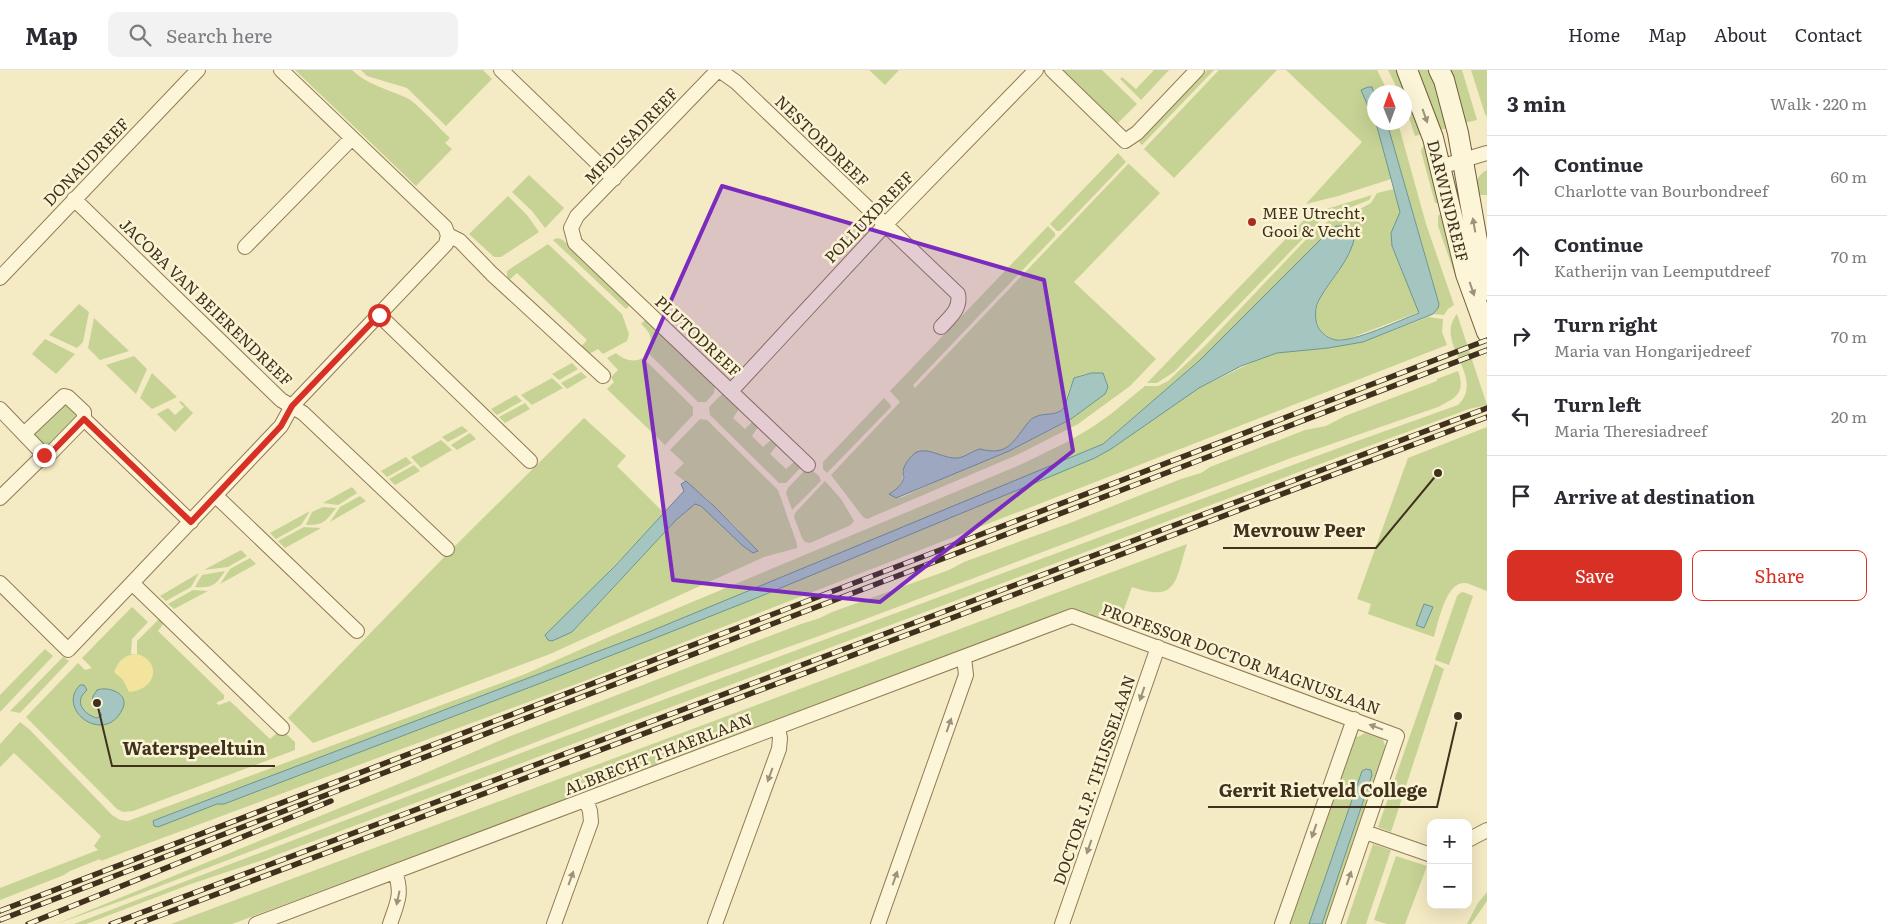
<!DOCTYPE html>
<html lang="en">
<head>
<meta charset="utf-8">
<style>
	body { margin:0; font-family:Literata,serif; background:#f2f2f3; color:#2b2b33 }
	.controls { position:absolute; right:15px; bottom:15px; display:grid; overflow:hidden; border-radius:10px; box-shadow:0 5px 20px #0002 }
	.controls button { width:45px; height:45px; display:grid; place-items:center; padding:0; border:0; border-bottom:1px solid #e1e1e2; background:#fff; color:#2b2b33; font:25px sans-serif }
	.compass { position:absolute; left:1367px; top:15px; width:45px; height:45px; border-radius:50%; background:#fff; box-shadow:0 5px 20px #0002; rotate:359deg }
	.stop { position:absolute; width:15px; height:15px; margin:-11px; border:4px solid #d93025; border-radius:50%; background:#fff }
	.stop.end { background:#d93025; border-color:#fff; box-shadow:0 1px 5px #0008 }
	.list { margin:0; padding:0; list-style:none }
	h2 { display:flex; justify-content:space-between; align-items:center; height:65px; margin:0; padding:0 20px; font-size:21px }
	h2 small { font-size:16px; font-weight:400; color:#7c7c81 }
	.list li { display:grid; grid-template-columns:32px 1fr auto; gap:15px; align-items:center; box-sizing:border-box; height:80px; padding:0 20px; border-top:1px solid #e1e1e2 }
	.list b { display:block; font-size:19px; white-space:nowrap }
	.list p { margin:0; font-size:16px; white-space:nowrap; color:#7c7c81 }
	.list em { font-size:16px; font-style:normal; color:#7c7c81 }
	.actions { display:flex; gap:10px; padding:15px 20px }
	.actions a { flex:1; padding:11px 0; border:1px solid #d93025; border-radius:10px; text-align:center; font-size:18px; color:#d93025 }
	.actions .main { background:#d93025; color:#fff }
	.icon { flex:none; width:28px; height:28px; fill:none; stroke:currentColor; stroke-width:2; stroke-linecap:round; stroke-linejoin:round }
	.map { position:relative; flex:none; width:1487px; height:854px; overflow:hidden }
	header { display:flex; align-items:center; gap:30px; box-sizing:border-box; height:70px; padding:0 25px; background:#fff; border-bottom:1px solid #e1e1e2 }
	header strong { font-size:24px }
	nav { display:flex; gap:28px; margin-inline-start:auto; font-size:18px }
	.search { width:350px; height:45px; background:#f2f2f3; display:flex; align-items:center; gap:12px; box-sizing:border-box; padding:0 18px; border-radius:10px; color:#7c7c81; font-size:19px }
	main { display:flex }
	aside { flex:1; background:#fff }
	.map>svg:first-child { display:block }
</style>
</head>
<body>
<header>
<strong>Map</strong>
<div class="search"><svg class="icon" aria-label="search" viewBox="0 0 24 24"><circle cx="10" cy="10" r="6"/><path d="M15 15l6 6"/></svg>Search here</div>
<nav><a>Home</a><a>Map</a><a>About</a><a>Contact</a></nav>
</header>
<main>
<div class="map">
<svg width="1487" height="854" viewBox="0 0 1487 854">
	<rect width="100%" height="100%" fill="#f4eac3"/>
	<path fill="#c6d395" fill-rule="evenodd" d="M295,0H352C366,14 389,20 407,28C417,33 440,59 450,68L445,73L452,79L416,116Z
		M361,0H483L492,9L446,56L407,18L367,6Z
		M869,0H899L885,15Z
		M1061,0H1102L1137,34L1117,54Z
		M1154,0H1169L1141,30L1120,9L1122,7L1136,19Z
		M1207,0H1214L1142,75L1139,72Z
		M1219,0H1277L1174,108L1144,79Z
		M1286,0H1377L1388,22L1374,23L1372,18L1374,52L1377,56L1391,109L1338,126L1306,134L1362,72Z
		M1388,0H1399L1423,64L1415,66L1405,35L1404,22H1399Z
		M1416,0H1436L1451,58L1437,60Z
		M1446,0H1462L1477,50L1460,54Z
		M1471,0H1487V47L1485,44Z
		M1387,53H1398L1426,154L1454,235L1448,239L1444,245L1433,244L1438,238L1439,233Z
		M1425,75L1441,133H1435L1421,81L1422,78Z
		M1118,83L1126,92L1060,161H1057L1050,154Z
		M1128,94H1129L1160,123L1074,212L1156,289L1130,316L1078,354L1019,384L867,449L863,447L831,405L900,332L890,321L1048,156L1055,163V166L913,315L915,318ZM1099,303L1105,324L1071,349L1055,358L1000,385L956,402L903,427L896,428L889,424C898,418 905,412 902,401L932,383L956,389L967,385L980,379C1007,386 1011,375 1027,356C1029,353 1032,348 1035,347C1044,341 1056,347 1064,338C1071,315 1070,302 1099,303Z
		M1487,100V125H1474C1474,114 1477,105 1487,100Z
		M529,105L564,138L545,158L532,141L512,122Z
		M1394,119L1400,142L1391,163L1392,176L1419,242L1348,269L1334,270L1320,261L1315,246L1319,229L1339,201L1350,182L1330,160L1199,291L1104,373L1139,359L1199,318L1259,289L1277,283L1328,278L1363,272L1428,247L1443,249L1442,262L1447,275L587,610L122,783L101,791L100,789L70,801L64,805L0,830V818L98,780L94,776L101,766L14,683L0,697V674L20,652L29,659L112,745L120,750L128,751L523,605L611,566L1022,394L1067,372L1091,358L1111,344L1145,316H1158L1168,311L1205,276L1315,160L1336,146L1360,139L1371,133L1377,123Z
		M1372,125L1369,130L1331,145L1319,152L1174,302L1157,313H1147L1304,150L1320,141Z
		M508,126L527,145L539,162L501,187H494L469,164Z
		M1443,141L1461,207L1456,208L1438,156V146Z
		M557,168L563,170L631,234L626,239L553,170Z
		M548,174L622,244L629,264L627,271L603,284L598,279L587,285L581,277L587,270L517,203L509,210L507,208V201Z
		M79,234L89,242L83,272L77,278L49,265Z
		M1457,244L1487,335L1469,339L1312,397L263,790L191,814L86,854H74L534,678L1360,370L1458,335C1487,307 1433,273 1457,244Z
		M94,248L129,281L100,290L88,278Z
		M646,249L715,315L714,323L706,332H698L648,283C653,270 652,264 641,254Z
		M45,269L75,284L56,304L32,284Z
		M616,283C624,290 633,293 643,288L693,337V345L665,375L607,319L614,312L611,307L618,300L607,288Z
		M134,286L147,299L136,324L106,295Z
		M572,293L578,299L559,310L552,304Z
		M1458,301C1466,323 1456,328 1438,337L1291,388L855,553L708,606L121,831L56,854L423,704L508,667L801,554L820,548L832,542L949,500L964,492L1070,453L1181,409L1201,403L1210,397L1305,360L1326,356L1345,346L1437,311V309Z
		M581,302L587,307L567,319L561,313Z
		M152,303L177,327L152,339L140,328Z
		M552,308L563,318L532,335L521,325Z
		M723,323L739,339L733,348L745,359L752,352L758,357L752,366L763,377L771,370L777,375L770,384L786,399L794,392L799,396H802L786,413H779L710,345L709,337Z
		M516,325L522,331L497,345L491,339Z
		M884,328L890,334L891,337L827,403L823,399V392Z
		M65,331L81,347L50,378L45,373L43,375L33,365Z
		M181,331L193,343L175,362L157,344L168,338L175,345L184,337L179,332Z
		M525,333L530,339L505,353L499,347Z
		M584,348L626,386L617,396L664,443L588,524L546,565L572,562L676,450L695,433L741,462L705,427L674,403L684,393L670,380L700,349L707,350L778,420L797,474V478L764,487L550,584L313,673L288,648L452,479Z
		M462,356L468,361L448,372L442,367Z
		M1487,357V521C1480,519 1472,514 1465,513C1446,511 1438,553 1434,567L1368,544L1371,534L1357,529L1408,388Z
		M470,363L476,369L457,380L451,375Z
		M441,370L452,380L421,398L411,387Z
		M406,387L412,393L387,407L381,401Z
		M414,395L420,401L395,415L389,409Z
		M808,397L819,406L821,411L792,440L786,423L788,418Z
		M825,411L841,429L854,451L851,455L810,473L805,472L802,468L794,447L795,443Z
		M352,417L357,423L338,435L323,433Z
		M360,426L366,431L330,452L340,437Z
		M323,437L336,438C325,452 324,455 306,455L312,442Z
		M310,441L301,455L276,469L270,463Z
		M304,457L321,458L285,478L278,471Z
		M1187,474C1175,511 1178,533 1132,517L1118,556L1073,541L232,854H171Z
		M241,480L247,486L228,497L204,500Z
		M250,488L256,494L220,514L230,499Z
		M225,501C216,515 213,518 195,517L202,505Z
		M199,503L191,517L166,531L160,526Z
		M193,520L208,521L174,539L168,534Z
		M1463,522L1473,526L1449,595L1435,590L1457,526L1460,523Z
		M132,537L148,552L132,569L131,584H137V571L160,548L164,553L158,561L224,625V629L216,633L219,635L230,631L231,632L270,669L278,662H284L295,672V680L133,741L123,742L117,739L26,647L78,593L85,600L92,598L82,588Z
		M45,579L53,586L0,642V625Z
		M63,587L69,591L20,643L10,641Z
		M1435,594L1444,599L1391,762L1378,757Z
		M1353,663L1358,667L1365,663L1383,669L1385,676L1388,677L1327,854H1286Z
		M1373,774L1391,780L1366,854H1346Z
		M1396,786L1427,796L1405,854H1387L1374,850Z
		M1487,822V831L1471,854H1467L1478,833Z"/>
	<path fill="#f3e49d" d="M137,584C162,591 157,620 129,622L123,610L114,602C119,590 124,585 137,584Z"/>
	<path fill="#a5c6c0" stroke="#6b968f" d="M1368,17H1372L1374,23V50L1361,20Z
		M1376,53H1387L1439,234L1438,238L1433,244L1363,272L1328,278L1277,283L1241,296L1199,318L1111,379L1095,388L754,529L554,608L224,734H217L158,757L154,756L153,751L155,750L644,564L1103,374L1199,291L1330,160L1336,156H1346L1355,165C1351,190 1332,207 1320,228C1315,236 1314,248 1318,257C1321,263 1329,269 1336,270C1355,272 1400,250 1419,243L1392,176L1391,163L1400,142Z
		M1091,303H1103L1108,317L1105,324L1071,349L1009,381L896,428L889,424C894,421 901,416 903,410C905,405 903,408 903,402C903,396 910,387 915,383C926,376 943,388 954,388C964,389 971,381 980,379C1004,385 1010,377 1024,358C1027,354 1030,349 1035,347C1044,342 1056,347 1064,338L1074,308Z
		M686,411L715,437L758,481L753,483L743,476L701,436L695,434L676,450L572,562L552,571L548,570L545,565L615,496L684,421L681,414Z
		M1424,534L1433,537L1424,558L1416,555Z
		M80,615H84L87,620C85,622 83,624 82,626C76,636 88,646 97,648L102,645L92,632L93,626L97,620C108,616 129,623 123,638C106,677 55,640 80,615Z
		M1366,699L1371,700L1372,705L1322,854H1309L1362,701Z"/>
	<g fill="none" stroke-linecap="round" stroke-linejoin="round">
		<defs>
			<path id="minor" d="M281,0L445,157L448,165L460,171L492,204L603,306
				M501,0L614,109
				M718,0L577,146L571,158L575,173L808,395
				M719,0L736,12L958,224C961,239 950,247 941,257
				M1052,0L1125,71L1137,63L1197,0
				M1440,97L1487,83
				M74,129L281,330L303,343L447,479
				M245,177L352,68
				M0,208L198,0
				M379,245L530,391
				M731,321L885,155L1036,0
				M0,339L44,385
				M24,364L64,326L68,327L84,342V349L191,452
				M216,426L357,561
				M0,428L44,385L48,386L84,349
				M0,513L68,580L132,513
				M282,658L132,513L281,356L292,336L446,174L448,165
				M1365,762L1431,785
				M1468,770L1487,760
				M256,854L1072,546L1397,666L1333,854
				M390,854C397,833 403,824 395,802
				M554,854L591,752L590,741L586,730
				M715,854L779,679L780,668L778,658
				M878,854L966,605L964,588
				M1062,854L1158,577
				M1282,854L1354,649"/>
			<path id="secondary" d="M1407,0L1433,68L1466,204L1487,262
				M1439,0L1444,10L1458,63L1482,199L1487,220"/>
		</defs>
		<use href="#minor" stroke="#917b57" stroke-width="16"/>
		<use href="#secondary" stroke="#725c3a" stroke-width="22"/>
		<use href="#minor" stroke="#fdf5d8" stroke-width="14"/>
		<use href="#secondary" stroke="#fdf5d8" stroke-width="20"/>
		<defs>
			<path id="rail" d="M0,841L1487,270
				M0,850L1487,280
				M28,854L331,731
				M111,854L1487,338
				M137,854L1487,347"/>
		</defs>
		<use href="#rail" stroke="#3f311d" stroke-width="5.5"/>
		<use href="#rail" stroke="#faf3d4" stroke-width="4" stroke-dasharray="11" stroke-linecap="butt"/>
	</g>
	<defs><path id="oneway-solid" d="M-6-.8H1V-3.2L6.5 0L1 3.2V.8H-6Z" transform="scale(1.25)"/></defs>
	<g fill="#9e937a">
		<use href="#oneway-solid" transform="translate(1425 46) rotate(70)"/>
		<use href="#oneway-solid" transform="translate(1474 155) rotate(-100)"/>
		<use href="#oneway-solid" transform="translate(1472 219) rotate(71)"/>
		<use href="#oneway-solid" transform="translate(1142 624) rotate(109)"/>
		<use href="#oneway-solid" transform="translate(949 655) rotate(-71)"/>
		<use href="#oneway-solid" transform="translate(1376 657) rotate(-160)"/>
		<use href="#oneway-solid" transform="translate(770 705) rotate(110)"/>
		<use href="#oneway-solid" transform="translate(1314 761) rotate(109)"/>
		<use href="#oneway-solid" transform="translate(1089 777) rotate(109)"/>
		<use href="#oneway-solid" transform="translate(571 808) rotate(-70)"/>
		<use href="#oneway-solid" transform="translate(895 808) rotate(-71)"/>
		<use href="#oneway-solid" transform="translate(1349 808) rotate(-71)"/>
		<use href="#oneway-solid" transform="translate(398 828) rotate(102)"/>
	</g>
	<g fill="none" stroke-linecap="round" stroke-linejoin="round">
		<path stroke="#d93025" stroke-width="6" d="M44,385L48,386L84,349L191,452L281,356L292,336L379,245"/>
	</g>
	<path fill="#7b2cbf" fill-opacity="0.2" stroke="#7b2cbf" stroke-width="4" stroke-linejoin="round" d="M722,116L1044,210L1073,381L880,532L673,510L644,291Z"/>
	<circle fill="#a82c1f" stroke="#faf3d4" stroke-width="2" cx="1252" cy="152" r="5"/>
	<g text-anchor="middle" stroke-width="5" stroke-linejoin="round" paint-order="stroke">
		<g font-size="16" fill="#3f311d" stroke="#faf3d4">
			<text transform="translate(631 66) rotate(-46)" y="6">MEDUSADREEF</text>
			<text transform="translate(822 71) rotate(44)" y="6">NESTORDREEF</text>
			<text transform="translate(86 92) rotate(-46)" y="6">DONAUDREEF</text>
			<text transform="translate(1448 131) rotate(76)" y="6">DARWINDREEF</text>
			<text transform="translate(869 147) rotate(-46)" y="6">POLLUXDREEF</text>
			<text transform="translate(206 232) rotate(44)" y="6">JACOBA VAN BEIERENDREEF</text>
			<text transform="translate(698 266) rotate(43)" y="6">PLUTODREEF</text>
			<text transform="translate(1241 589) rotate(20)" y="6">PROFESSOR DOCTOR MAGNUSLAAN</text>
			<text transform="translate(658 684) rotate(-21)" y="6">ALBRECHT THAERLAAN</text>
			<text transform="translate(1094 710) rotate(-71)" y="6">DOCTOR J.P. THIJSSELAAN</text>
		</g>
		<g font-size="16" fill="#3f311d" stroke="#faf3d4" text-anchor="start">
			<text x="1262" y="149">MEE Utrecht,<tspan x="1262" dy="18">Gooi &amp; Vecht</tspan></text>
		</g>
	</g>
	<path fill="none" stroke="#3f311d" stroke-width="2" d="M1438 403L1376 478H1223M97 633L112 696H275M1458 646L1437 737H1208"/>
	<g fill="#3f311d" stroke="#faf3d4" stroke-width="2">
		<circle cx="1438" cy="403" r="5"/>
		<circle cx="97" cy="633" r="5"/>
		<circle cx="1458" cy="646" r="5"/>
	</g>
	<g font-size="18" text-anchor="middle" font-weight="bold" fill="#3f311d" stroke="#faf3d4" stroke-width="5" stroke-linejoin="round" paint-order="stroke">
		<text x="1299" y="467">Mevrouw Peer</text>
		<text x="194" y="685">Waterspeeltuin</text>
		<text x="1323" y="727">Gerrit Rietveld College</text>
	</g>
</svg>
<div class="controls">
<button>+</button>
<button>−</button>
</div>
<svg class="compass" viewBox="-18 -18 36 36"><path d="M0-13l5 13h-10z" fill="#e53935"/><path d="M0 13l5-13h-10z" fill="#7c7c81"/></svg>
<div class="stop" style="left:379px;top:245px"></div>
<div class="stop end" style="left:44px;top:385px"></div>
</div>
<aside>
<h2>3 min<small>Walk · 220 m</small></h2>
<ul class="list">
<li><svg class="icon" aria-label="ahead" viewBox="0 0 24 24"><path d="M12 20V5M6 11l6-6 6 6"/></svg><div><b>Continue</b><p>Charlotte van Bourbondreef</p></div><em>60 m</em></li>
<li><svg class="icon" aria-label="ahead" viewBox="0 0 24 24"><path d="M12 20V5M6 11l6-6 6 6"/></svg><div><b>Continue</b><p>Katherijn van Leemputdreef</p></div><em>70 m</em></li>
<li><svg class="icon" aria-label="right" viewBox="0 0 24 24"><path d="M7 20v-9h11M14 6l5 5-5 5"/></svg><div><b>Turn right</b><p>Maria van Hongarijedreef</p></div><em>70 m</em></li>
<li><svg class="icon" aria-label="left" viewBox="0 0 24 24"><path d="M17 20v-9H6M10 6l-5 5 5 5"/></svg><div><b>Turn left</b><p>Maria Theresiadreef</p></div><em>20 m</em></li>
<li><svg class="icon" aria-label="arrive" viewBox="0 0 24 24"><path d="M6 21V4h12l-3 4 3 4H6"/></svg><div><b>Arrive at destination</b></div></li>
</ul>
<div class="actions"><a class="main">Save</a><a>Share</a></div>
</aside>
</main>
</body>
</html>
